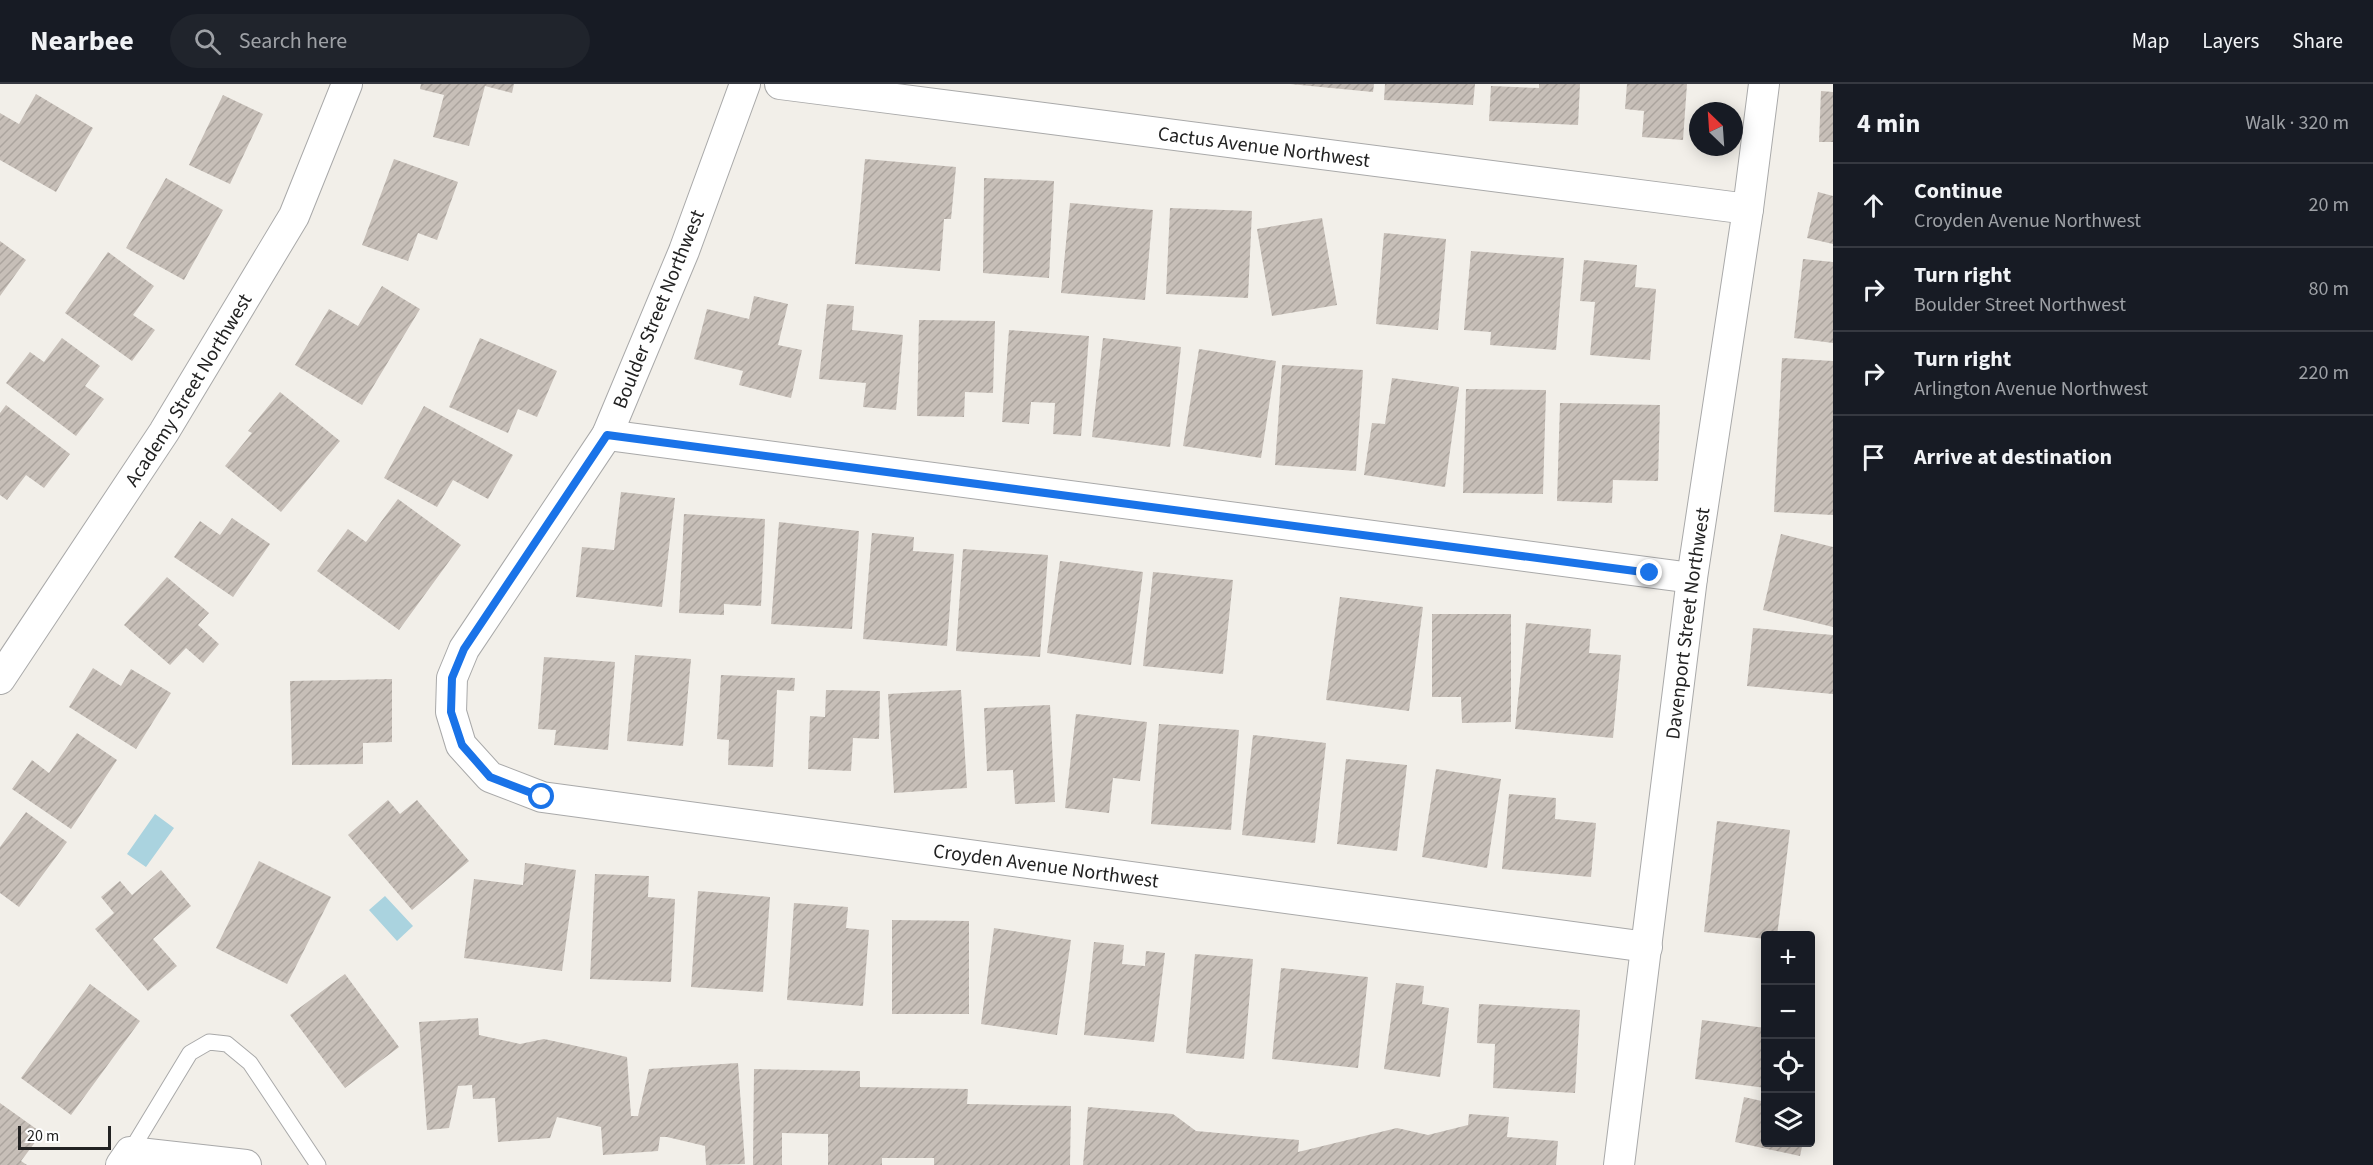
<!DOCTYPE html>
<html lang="en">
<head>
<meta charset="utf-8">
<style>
	body { margin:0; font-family:"Source Sans 3",sans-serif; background:#20242c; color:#f1f3f6 }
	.controls { position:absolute; right:18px; bottom:18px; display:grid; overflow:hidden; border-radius:6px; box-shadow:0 3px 15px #0003 }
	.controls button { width:54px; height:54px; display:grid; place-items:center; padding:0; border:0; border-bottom:2px solid #363941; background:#171b24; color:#f1f3f6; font:30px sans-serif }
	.compass { position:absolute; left:1689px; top:18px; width:54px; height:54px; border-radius:50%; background:#171b24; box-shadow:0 3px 15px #0003; rotate:335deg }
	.scale { position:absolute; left:18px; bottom:15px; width:93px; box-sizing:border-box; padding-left:6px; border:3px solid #222; border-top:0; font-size:16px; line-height:21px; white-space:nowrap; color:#222; -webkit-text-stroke:4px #fff; paint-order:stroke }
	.stop { position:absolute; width:18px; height:18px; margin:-14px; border:4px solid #1a73e8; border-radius:50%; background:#fff }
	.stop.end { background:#1a73e8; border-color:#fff; box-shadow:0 2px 6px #0008 }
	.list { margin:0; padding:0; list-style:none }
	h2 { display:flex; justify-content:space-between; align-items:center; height:78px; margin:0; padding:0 24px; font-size:26px }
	h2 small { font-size:20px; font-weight:400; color:#9ea1a6 }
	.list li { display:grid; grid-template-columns:39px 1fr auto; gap:18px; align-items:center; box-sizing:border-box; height:84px; padding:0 24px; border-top:2px solid #363941 }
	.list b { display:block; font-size:22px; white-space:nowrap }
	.list p { margin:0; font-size:20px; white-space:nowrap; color:#9ea1a6 }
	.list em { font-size:20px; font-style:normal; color:#9ea1a6 }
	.icon { flex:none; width:33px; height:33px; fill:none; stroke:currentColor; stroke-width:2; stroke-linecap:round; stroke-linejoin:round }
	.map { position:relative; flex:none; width:1833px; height:1081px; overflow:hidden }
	header { display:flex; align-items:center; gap:36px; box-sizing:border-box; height:84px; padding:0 30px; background:#171b24; border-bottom:2px solid #363941 }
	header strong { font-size:28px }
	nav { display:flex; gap:33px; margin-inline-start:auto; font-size:21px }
	.search { width:420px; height:54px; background:#20242c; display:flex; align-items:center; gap:15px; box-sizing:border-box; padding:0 21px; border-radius:33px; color:#9ea1a6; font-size:22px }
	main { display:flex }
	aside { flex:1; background:#171b24 }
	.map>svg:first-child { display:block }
</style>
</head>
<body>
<header>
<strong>Nearbee</strong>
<div class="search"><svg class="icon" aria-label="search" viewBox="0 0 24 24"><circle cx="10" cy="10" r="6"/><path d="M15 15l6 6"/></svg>Search here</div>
<nav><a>Map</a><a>Layers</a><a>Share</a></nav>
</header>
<main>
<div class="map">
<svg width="1833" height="1081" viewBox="0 0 1833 1081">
	<defs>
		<pattern id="building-hatch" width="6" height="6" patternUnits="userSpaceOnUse" patternTransform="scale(1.5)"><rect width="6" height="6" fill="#c7bfb8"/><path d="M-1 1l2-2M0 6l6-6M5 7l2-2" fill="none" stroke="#aba49e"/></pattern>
	</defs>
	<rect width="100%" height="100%" fill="#f2efe9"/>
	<path fill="#aad3df" d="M155,730L174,744L146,783L127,770Z
		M385,812L413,842L397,857L369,826Z"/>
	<path fill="url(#building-hatch)" d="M421,0H514L512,9L485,2L469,62L433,53L444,11L420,5Z
		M1290,0H1374L1373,8Z
		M1385,0H1475L1473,21L1384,16Z
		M1539,0H1580L1578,41L1489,37L1491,2L1539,4Z
		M1627,0H1687L1683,56L1642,53L1644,27L1625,25Z
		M1821,7L1833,8V58H1819Z
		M36,10L93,44L56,108L0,76V29L19,40Z
		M223,11L263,30L230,100L189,81Z
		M394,75L458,98L437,156L418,149L408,177L362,161Z
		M865,75L956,83L951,135H944L940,187L855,180Z
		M166,94L223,126L184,196L126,164Z
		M984,94L1054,97L1049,194L983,189Z
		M1818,108L1833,112V160L1807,154Z
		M1070,119L1153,126L1145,216L1061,209Z
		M1170,124L1252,127L1248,214L1166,210Z
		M1322,134L1337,221L1272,232L1257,145Z
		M1384,149L1446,155L1438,246L1376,240Z
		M0,157L26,176L0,212Z
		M1471,167L1564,174L1556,266L1490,261L1491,248L1464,246Z
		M108,168L154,202L133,231L155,246L132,277L65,229Z
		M1803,175L1833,178V259L1794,254Z
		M1584,176L1637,181L1635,203L1656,205L1650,276L1590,271L1595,218L1580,217Z
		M382,202L420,225L362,321L295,281L329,225L358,242Z
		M754,212L788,220L778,261L802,266L791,314L739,301L743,287L694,275L707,225L749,235Z
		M827,220L854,222L852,246L903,251L896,326L863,323L866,299L819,295Z
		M919,236L995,237L993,309L965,308L964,333L917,332Z
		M1009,246L1089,252L1081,352L1053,350L1055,319L1031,318L1029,340L1002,338Z
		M62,254L100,282L85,302L104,315L76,352L6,299L30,268L44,278Z
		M480,254L557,287L537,333L518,325L508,349L449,323Z
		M1103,254L1181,263L1170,363L1092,353Z
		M1199,265L1276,277L1261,374L1183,362Z
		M1782,274L1833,277V431L1774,428Z
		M1282,281L1363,286L1356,387L1275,381Z
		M1392,294L1459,303L1445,403L1364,391L1372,339L1385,340Z
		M1466,305L1546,306L1543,410L1463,409Z
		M280,308L340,357L281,428L225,382L252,349L248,347Z
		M1560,319L1660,321L1658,397L1613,396L1612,419L1557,417Z
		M6,321L70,370L44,404L26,391L7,416L0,411V329Z
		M424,322L513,371L488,415L453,396L437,423L384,394Z
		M621,408L675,414L662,523L576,513L582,463L614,466Z
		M398,415L461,461L399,546L317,487L348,445L366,458Z
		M684,430L765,435L761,522L724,520V531L679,529Z
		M232,434L270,460L233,513L174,473L200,437L220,451Z
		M779,438L859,447L852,545L771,540Z
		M872,449L914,453L913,467L954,470L947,562L863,555Z
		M1781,450L1833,463V543L1763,526Z
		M963,465L1048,471L1040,573L956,567Z
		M1060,477L1143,488L1131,581L1047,569Z
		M1153,488L1233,496L1223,590L1143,582Z
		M167,493L209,529L198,541L219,560L203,579L186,564L170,581L124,541Z
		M1340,513L1423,523L1409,627L1326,616Z
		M1432,530H1511V638L1462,639L1461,613H1432Z
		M1526,539L1591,545L1589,569L1621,571L1613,654L1515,645Z
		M1753,544L1833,551V610L1747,602Z
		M635,571L691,575L683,662L627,657Z
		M544,573L615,578L608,666L554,661L556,646L538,645Z
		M93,584L121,602L131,585L171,609L136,665L69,623Z
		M721,591L795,594L794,607L777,606L773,683L728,681L729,656L717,655Z
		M392,595V658L363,659V680L292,681L290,597Z
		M826,606L880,607L879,655L853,654L851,687L808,685L810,632L825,633Z
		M961,606L967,704L894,709L888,610Z
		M1050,621L1055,718L1015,720L1013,686L987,687L984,624Z
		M1076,630L1147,638L1140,697L1113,694L1109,729L1065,724Z
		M1159,640L1239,646L1231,746L1151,740Z
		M77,649L117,676L71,745L12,705L32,676L49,689Z
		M1253,651L1326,659L1315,759L1242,751Z
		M1346,675L1407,681L1397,767L1337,760Z
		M1436,685L1501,695L1487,784L1422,773Z
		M1509,710L1556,714L1555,735L1596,739L1591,793L1502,785Z
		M388,716L400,730L417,716L469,777L412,826L348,751Z
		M26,728L67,758L19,823L0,809V763Z
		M1717,737L1790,746L1777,852H1766V855L1704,848Z
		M259,777L331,813L287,900L216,864Z
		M525,779L576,786L562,887L464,874L474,795L523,801Z
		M161,786L191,822L153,855L177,882L148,907L95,845L114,829L101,813L120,797L132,811Z
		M595,790L649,792L648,813L675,815L671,898L590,895Z
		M698,807L770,813L763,908L691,903Z
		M794,819L848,823L846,844L869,846L863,922L787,916Z
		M892,836L969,837V930H892Z
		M994,844L1071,856L1057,951L981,940Z
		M1094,858L1124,861L1122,880L1145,882L1146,867L1165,869L1154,958L1084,951Z
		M1195,870L1253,875L1244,975L1186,969Z
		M1281,884L1368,893L1358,984L1272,975Z
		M345,890L399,963L345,1004L290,931Z
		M1396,899L1424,902L1422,920L1449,924L1440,993L1384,985Z
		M90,900L140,937L71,1031L21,994Z
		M1479,920L1580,926L1575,1009L1493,1004L1495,960L1477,959Z
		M478,934L479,951L520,960L544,955L627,973L631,1032H638L649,985L738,979L745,1080L706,1081L705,1062L667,1053H660L658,1067L603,1071L601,1043L557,1033L550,1054L498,1058L495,1014L473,1015L472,1001L458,1002L449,1044L427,1046L419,938Z
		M1702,936L1766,944V1004L1695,995Z
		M754,985L860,987V1003L968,1005L967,1020L1071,1022L1070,1081H934V1074H882V1081H828V1050L782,1049V1081H753Z
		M1744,1013L1766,1018V1058H1803L1800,1072L1735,1058Z
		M0,1019L42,1049L21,1077L27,1081H0Z
		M1088,1023L1173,1030L1196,1047L1299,1056L1298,1068L1397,1044L1428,1051L1468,1041L1469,1030L1509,1033L1507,1053L1558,1057L1556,1081H1083Z"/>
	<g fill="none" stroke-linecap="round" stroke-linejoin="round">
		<defs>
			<path id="lane" d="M130,1068L190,969L209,958L227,960L250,979L318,1081"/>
			<g id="street">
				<path id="s1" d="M745,0L684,167L607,351L464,565L452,594L451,628L461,661L490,693L542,713L1647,863"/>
				<path id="s2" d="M780,0L1748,125"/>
				<path d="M607,351L1692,494"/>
				<path id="s3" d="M0,595L164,348L294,132L347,0"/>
				<path d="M121,1081L130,1068L246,1081"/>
				<path id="s4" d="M1619,1081L1692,494L1748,125L1764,0"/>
			</g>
		</defs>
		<use href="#lane" stroke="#a9a9a9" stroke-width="17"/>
		<use href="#street" stroke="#a9a9a9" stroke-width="32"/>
		<use href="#lane" stroke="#fff" stroke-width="15"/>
		<use href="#street" stroke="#fff" stroke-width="30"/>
	</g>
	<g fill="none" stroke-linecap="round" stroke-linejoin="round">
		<path stroke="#1a73e8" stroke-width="8" d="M542,713L490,693L462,661L451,628L452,594L464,565L607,351L1650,489"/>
	</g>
	<g text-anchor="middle" stroke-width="6" stroke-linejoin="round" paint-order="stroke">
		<g font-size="20" fill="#222" stroke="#fff">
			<text dy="7" stroke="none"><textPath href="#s2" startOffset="488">Cactus Avenue Northwest</textPath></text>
			<text transform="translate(658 225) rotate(-68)" y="7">Boulder Street Northwest</text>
			<text dy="7" stroke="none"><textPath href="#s3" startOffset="345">Academy Street Northwest</textPath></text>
			<text dy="7" stroke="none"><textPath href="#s4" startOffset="546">Davenport Street Northwest</textPath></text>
			<text dy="7" stroke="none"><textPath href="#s1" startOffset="1342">Croyden Avenue Northwest</textPath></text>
		</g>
	</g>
</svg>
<div class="controls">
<button>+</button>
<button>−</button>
<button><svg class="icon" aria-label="locate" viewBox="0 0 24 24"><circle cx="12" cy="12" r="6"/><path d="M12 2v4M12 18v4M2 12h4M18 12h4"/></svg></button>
<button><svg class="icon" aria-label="layers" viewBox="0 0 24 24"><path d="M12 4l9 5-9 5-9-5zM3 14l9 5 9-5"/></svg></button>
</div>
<svg class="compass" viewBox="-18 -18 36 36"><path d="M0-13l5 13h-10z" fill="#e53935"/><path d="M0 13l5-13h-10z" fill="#9ea1a6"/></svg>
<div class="scale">20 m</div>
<div class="stop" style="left:542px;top:713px"></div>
<div class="stop end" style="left:1650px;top:489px"></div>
</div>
<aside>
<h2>4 min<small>Walk · 320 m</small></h2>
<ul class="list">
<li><svg class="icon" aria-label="ahead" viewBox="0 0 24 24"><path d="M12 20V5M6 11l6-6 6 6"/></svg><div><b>Continue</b><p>Croyden Avenue Northwest</p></div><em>20 m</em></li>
<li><svg class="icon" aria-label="right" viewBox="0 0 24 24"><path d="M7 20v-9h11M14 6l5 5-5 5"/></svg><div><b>Turn right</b><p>Boulder Street Northwest</p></div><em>80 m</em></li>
<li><svg class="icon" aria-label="right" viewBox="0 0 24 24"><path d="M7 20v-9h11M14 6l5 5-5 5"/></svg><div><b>Turn right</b><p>Arlington Avenue Northwest</p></div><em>220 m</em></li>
<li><svg class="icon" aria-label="arrive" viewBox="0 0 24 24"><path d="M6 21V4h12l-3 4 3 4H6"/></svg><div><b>Arrive at destination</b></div></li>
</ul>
</aside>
</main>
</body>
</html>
